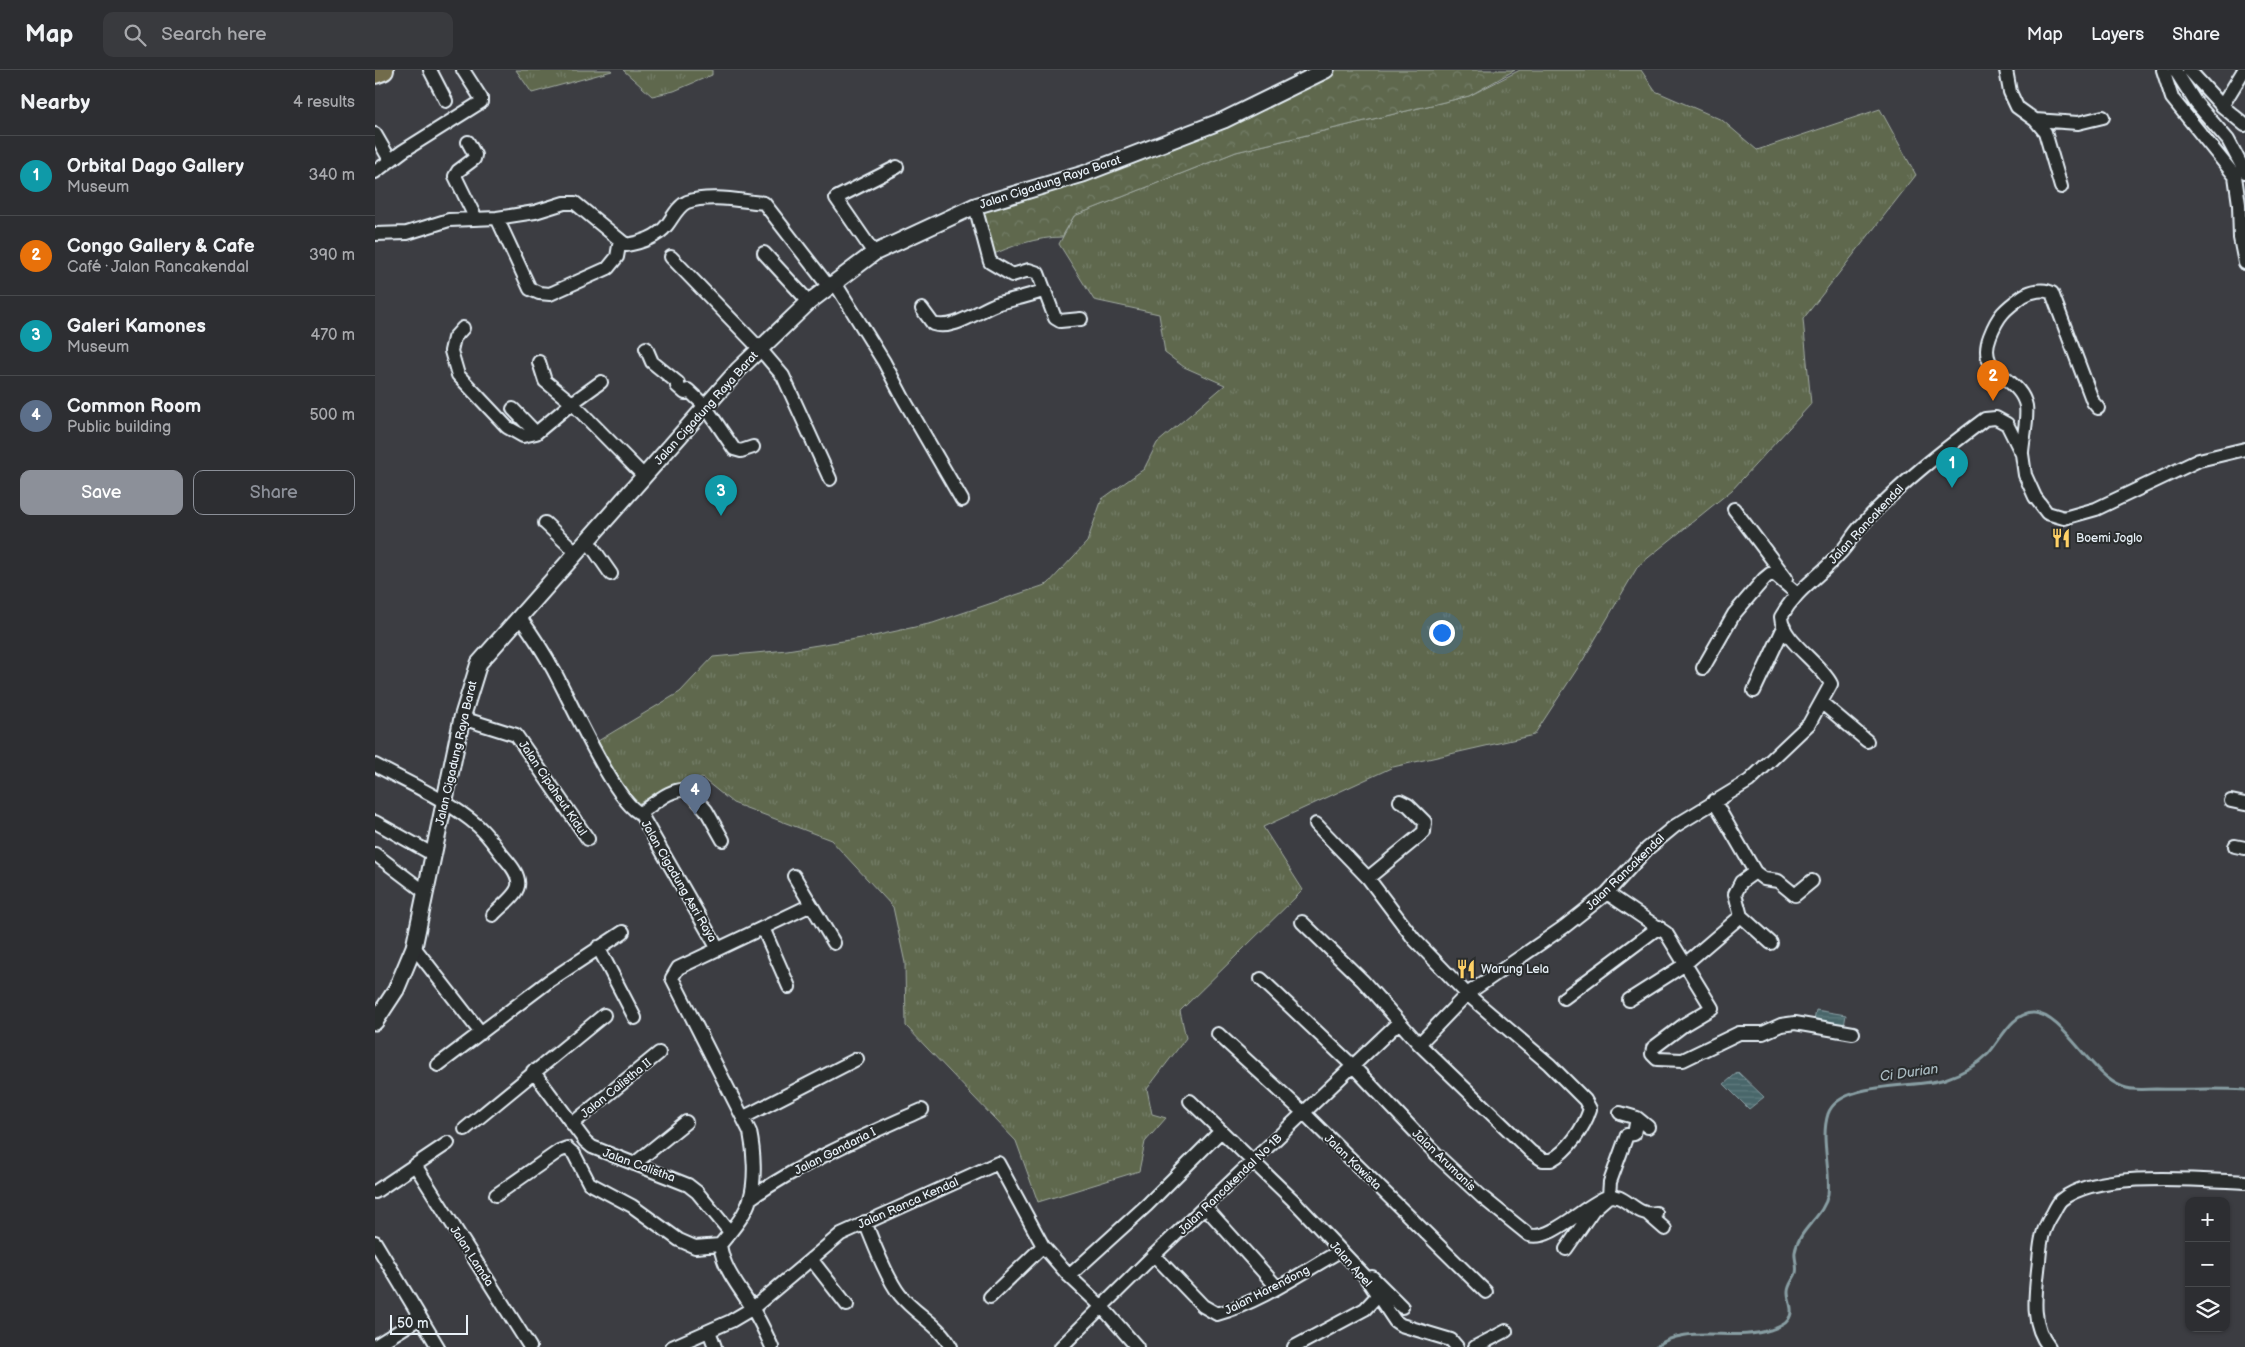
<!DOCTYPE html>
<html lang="en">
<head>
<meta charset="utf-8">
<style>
	body { margin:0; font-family:"Balsamiq Sans",sans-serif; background:#393a3e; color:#f1f3f6 }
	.controls { position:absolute; right:15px; bottom:15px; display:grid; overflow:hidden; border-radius:10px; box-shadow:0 1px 4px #0004 }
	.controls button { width:45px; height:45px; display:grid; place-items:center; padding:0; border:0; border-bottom:1px solid #484a4d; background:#2d2e32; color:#f1f3f6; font:25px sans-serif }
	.scale { position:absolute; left:15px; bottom:12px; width:78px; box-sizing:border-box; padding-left:5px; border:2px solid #e8f1f8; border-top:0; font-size:14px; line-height:18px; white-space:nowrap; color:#e8f1f8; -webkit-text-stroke:4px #2a2d2e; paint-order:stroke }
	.you { position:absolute; left:1066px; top:562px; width:18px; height:18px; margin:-12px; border:4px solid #fff; border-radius:50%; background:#1a73e8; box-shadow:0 0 0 8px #1a73e833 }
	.badge { display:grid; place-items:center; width:32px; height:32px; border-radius:50%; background:#8c9099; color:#fff; font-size:16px; font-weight:700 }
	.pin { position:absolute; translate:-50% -41px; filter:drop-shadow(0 1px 2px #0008) }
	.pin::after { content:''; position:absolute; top:26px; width:18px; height:15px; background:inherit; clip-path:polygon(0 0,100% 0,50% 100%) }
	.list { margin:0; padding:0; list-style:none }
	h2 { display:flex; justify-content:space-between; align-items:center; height:65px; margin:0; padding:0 20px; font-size:21px }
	h2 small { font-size:16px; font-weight:400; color:#a7a8ac }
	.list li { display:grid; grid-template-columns:32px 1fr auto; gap:15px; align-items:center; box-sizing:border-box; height:80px; padding:0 20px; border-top:1px solid #484a4d }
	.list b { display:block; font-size:19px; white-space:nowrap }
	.list p { margin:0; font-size:16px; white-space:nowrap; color:#a7a8ac }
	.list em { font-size:16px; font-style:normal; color:#a7a8ac }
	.actions { display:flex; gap:10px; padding:15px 20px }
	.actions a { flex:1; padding:11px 0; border:1px solid #8c9099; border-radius:10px; text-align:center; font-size:18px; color:#8c9099 }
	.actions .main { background:#8c9099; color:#fff }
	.icon { flex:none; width:28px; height:28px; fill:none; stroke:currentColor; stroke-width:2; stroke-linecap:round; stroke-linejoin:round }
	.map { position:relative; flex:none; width:1870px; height:1277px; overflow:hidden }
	header { display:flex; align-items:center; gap:30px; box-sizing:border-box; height:70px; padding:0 25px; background:#2d2e32; border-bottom:1px solid #484a4d }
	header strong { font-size:24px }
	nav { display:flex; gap:28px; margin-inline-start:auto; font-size:18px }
	.search { width:350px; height:45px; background:#393a3e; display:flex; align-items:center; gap:12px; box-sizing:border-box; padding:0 18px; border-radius:10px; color:#a7a8ac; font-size:19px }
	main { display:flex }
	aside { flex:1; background:#2d2e32 }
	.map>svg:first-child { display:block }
</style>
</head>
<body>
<header>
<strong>Map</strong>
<div class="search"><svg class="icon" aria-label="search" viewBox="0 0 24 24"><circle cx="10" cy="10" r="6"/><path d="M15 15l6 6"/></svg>Search here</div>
<nav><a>Map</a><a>Layers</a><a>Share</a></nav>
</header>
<main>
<aside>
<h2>Nearby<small>4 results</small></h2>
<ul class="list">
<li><span class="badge" style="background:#0f9aa8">1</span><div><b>Orbital Dago Gallery</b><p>Museum</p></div><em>340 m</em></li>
<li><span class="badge" style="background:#e8710a">2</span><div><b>Congo Gallery &amp; Cafe</b><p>Café · Jalan Rancakendal</p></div><em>390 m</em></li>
<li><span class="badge" style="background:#0f9aa8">3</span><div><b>Galeri Kamones</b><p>Museum</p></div><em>470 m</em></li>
<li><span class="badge" style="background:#5c6f8a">4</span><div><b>Common Room</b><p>Public building</p></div><em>500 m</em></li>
</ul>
<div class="actions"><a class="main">Save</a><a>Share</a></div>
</aside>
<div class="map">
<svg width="1870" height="1277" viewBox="0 0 1870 1277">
	<defs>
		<pattern id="grass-tufts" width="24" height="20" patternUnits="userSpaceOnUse" patternTransform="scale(1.25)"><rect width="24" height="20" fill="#5e684e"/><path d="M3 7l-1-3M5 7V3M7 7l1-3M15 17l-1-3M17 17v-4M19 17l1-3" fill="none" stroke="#757e68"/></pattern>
		<pattern id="forest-crowns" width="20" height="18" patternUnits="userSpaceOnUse" patternTransform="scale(1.25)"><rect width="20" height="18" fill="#5e684e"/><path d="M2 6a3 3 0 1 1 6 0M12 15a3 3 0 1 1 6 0" fill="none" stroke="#757e68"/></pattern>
		<pattern id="water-rules" width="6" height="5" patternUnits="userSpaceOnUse" patternTransform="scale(1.25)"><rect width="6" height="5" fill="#48666a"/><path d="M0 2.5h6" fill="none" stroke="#627c80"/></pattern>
	</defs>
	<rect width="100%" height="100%" fill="#3c3d42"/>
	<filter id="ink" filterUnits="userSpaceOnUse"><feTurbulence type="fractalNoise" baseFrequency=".02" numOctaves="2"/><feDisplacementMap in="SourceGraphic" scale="10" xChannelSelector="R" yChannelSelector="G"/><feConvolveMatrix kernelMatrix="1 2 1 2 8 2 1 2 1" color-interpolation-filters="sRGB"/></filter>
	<g filter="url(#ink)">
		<path fill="url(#grass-tufts)" stroke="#a3aca3" d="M141,0H236L237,1L157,23Z
			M248,0H337V5L299,21L277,26Z
			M1145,0H1266L1280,21L1347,50L1382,80L1505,39L1541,105L1428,249L1436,334L1357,420L1263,496L1208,590L1159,665L1018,697L888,757L928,820L805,941L811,968L772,1019L777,1044L791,1048L770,1072L764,1101L663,1132L641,1071L531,956L530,893L518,837L456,770L358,733L327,708L286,721L259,736L223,671L305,622L338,587L412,580L499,566L558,553L673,514L712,472L727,429L769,399L782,373L850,315L809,297L790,283L784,244L719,230L684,174L699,146L861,82L1094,26Z"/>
		<path fill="url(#forest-crowns)" stroke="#a3aca3" d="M957,0H1140L1094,26L861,82L699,146L687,167C663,167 635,176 613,187L600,136L709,102Z"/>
		<path fill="url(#water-rules)" stroke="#889ea3" d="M1441,940L1471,945L1468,962L1438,956Z
			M1363,1002L1389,1027L1374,1039L1349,1014Z"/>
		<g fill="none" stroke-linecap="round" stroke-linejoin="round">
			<path stroke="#889ea3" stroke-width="3" d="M1281,1277C1308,1253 1359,1272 1395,1260C1401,1258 1409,1256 1413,1250C1420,1241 1413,1232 1413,1222C1413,1215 1419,1209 1421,1203C1423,1196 1419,1188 1420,1182C1424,1158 1449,1147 1453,1124C1456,1098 1445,1069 1453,1044C1465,1010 1542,1019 1570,1009C1585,1004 1602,995 1613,984C1626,970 1637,942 1659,943C1688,944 1716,1006 1748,1017C1758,1021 1771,1019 1781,1019C1811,1020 1840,1018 1870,1020"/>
			<defs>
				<path id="minor" d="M55,0L71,31
					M1631,0L1635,22L1642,37L1660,50L1670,62L1686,117
					M1788,0L1797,28L1860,106L1864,134L1865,168L1870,193
					M1800,0L1821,33L1853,70L1870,102
					M1814,0L1847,36L1870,55
					M1847,36L1869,0
					M1660,50L1703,53L1728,47
					M0,64L15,90
					M93,72L100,85L99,89L83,101L80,106L101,149
					M0,102L28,81L106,32V28L88,0
					M600,136L615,192L637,205L654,200L663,203L680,248L685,251L706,249
					M122,148L155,219L164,223L175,224L233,198L242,187L245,170
					M0,164L32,163L74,150L122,148L160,142L189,133H200L251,175C265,173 283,167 292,155C298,147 303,136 312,132C335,124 366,131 389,133L454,217
					M389,183L434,232
					M499,183L461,128L522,97
					M296,187L385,279L408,306L455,409
					M460,213L509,292L528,328L587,430
					M547,239L558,254C579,261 605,239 624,233C639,229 655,226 670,220
					M88,258L79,268L76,281L83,305L132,357L148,366L161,363L197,333L170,311L164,292
					M271,278L277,292L303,313L302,316L310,323L313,320L330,336L359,379L366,381L378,377
					M226,312L197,333L269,406
					M138,339L161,363
					M1647,382C1648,368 1653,349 1651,336C1645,305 1600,305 1615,266C1623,245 1630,239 1648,226C1656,221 1669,218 1677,223L1718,332L1723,338
					M1359,439L1411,508
					M170,453L202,483
					M213,471L236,504
					M144,546C157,564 169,582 179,601C194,628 241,734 265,743
					M1328,598L1359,544L1389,509L1395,504L1400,505L1421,523
					M1379,621L1409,557
					M1447,633L1492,671
					M87,648L141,665L213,769
					M0,695C35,714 73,730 103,756C113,765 120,776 128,786C135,794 145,805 143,816C141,826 125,837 118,845
					M1856,731L1870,734
					M265,743L343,879
					M265,743C279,734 296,717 313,720L331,740L348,770
					M0,752L59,785
					M1860,776L1870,778
					M0,784L50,822
					M1380,802L1389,809L1403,811L1420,825L1437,811
					M419,806L459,873
					M993,808L1049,762L1050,752L1033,735L1025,731
					M1232,823L1291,863L1337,938L1310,954L1278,978L1277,984L1282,989L1308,990L1364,963H1388L1406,955L1420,953L1478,963
					M1366,846L1396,873
					M927,852L988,911L1044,974L1156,1082L1168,1090H1176C1193,1081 1209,1058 1215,1039L1210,1030L1174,994L1092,924L1039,869L993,808L941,754
					M388,858L414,917
					M39,877L106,963
					M223,877L260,948
					M886,909L978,996L1066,1089L1107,1127L1154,1165C1175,1172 1210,1135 1232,1127C1250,1121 1260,1148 1281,1143
					M1189,928L1284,857
					M1254,930L1309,895L1366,846L1360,824L1366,812L1380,802L1339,731
					M843,964L929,1043L1111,1222
					M1044,974L1092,924L1189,857L1232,823L1272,779L1300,756L1374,711L1434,654L1456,614C1445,592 1407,571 1406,547C1422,518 1445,507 1465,483C1473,475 1478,464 1486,456C1523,415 1566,382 1610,349L1621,348L1632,354L1647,384L1650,405L1660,427L1672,443L1689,448L1721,439L1824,390L1870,379
					M63,995L174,911L248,862
					M158,1001L210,1071L217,1077L313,1115L322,1122L355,1162
					M815,1031L921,1133L989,1205L1020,1251L1026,1255L1076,1270L1082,1277
					M1245,1043L1262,1048
					M369,1047L482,989
					M197,1054L284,983
					M90,1059L229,945
					M259,1094L311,1052
					M40,1095L155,1277
					M0,1122L73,1073
					M121,1125L184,1081L192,1078L199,1084L214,1113L257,1136L304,1170L320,1177L345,1175
					M376,1128C428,1092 489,1066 547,1040
					M831,1138L902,1217
					M1274,1145L1290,1159
					M490,1152C498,1172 512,1209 525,1225C541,1245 564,1254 576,1277
					M0,1172L63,1277
					M1191,1179L1218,1140L1234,1126L1235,1112L1252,1065L1259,1064L1262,1048L1273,1057
					M779,1185L828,1236L842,1244C885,1232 926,1203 965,1181
					M436,1189L472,1235
					M694,1206L772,1135L845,1062
					M997,1207L1027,1237
					M615,1227L668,1176
					M334,1261L340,1277
					M0,1276L45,1248
					M297,1277L356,1251L378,1238L466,1164L623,1093L668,1176L694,1206L727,1237L762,1277
					M397,1277C391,1264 385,1250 377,1238C364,1216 349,1201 345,1175C356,1161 370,1146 375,1129C381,1110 379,1081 375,1062L297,908L303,898L436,835
					M686,1277L779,1185L1024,952
					M919,1277L990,1239L1003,1225
					M1100,1277L1131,1261
					M1674,1277C1656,1254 1660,1227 1663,1200C1666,1175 1664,1165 1678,1143C1680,1139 1683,1133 1686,1130C1722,1100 1825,1110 1870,1112"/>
				<path id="tertiary" d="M0,952L21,920L39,877L87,648L104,593L363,300L434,232L499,183L600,136L708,104L849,50L951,0"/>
				<path id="primary" d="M0,3L8,0"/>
			</defs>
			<use href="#minor" stroke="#e8f1f8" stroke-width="16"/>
			<use href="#tertiary" stroke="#e8f1f8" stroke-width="19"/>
			<use href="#primary" stroke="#e8f1f8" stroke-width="24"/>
			<use href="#minor" stroke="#2a2d2e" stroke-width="12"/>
			<use href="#tertiary" stroke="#2a2d2e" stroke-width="15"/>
			<use href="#primary" stroke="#726c4b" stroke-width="20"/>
		</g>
	</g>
	<defs>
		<symbol id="restaurant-bare" viewBox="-9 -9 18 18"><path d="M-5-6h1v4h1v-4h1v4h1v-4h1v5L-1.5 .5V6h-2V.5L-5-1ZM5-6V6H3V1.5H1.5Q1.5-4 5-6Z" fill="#ffd166" stroke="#2a2d2e" stroke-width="2.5" paint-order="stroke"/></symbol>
	</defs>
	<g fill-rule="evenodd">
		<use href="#restaurant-bare" x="1672" y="454" width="28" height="28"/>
		<use href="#restaurant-bare" x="1077" y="885" width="28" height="28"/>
	</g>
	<g text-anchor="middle" stroke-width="4" stroke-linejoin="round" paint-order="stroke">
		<g font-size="12" fill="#e8f1f8" stroke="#2a2d2e">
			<text transform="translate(675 112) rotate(-18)" y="4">Jalan Cigadung Raya Barat</text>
			<text transform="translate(331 338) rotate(-48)" y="4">Jalan Cigadung Raya Barat</text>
			<text transform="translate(1491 454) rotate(-47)" y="4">Jalan Rancakendal</text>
			<text transform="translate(81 683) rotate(-77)" y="4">Jalan Cigadung Raya Barat</text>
			<text transform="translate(178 718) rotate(56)" y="4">Jalan Cipaheut Kidul</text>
			<text transform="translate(1250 802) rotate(-44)" y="4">Jalan Rancakendal</text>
			<text transform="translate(304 811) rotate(60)" y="4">Jalan Cigadung Asri Raya</text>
			<text transform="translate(241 1018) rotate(-39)" y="4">Jalan Calistha II</text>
			<text transform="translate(460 1081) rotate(-27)" y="4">Jalan Gandaria I</text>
			<text transform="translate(1069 1090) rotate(44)" y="4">Jalan Arumanis</text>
			<text transform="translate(978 1092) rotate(44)" y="4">Jalan Kawista</text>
			<text transform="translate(264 1095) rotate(20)" y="4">Jalan Calistha</text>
			<text transform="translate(855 1114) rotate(-44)" y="4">Jalan Rancakendal No 1B</text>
			<text transform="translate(533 1133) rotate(-24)" y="4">Jalan Ranca Kendal</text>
			<text transform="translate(97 1186) rotate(57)" y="4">Jalan Lamda</text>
			<text transform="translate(976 1194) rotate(48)" y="4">Jalan Apel</text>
			<text transform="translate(892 1220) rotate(-27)" y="4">Jalan Harendong</text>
		</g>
		<g font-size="12" fill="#e8f1f8" stroke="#2a2d2e" text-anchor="start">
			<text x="1701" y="472">Boemi Joglo</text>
			<text x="1106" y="903">Warung Lela</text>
		</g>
		<g font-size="14" font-style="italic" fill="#a8b9bf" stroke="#2a2d2e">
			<text transform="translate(1534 1002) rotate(-8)" y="5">Ci Durian</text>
		</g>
	</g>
</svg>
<div class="controls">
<button>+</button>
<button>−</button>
<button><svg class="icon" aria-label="layers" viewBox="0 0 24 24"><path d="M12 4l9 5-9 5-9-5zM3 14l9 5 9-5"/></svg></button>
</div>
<div class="scale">50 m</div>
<div class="you"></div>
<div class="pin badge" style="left:1577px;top:418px;background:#0f9aa8">1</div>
<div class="pin badge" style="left:1618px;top:331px;background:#e8710a">2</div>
<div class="pin badge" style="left:346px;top:446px;background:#0f9aa8">3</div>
<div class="pin badge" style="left:320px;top:745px;background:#5c6f8a">4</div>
</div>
</main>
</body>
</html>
